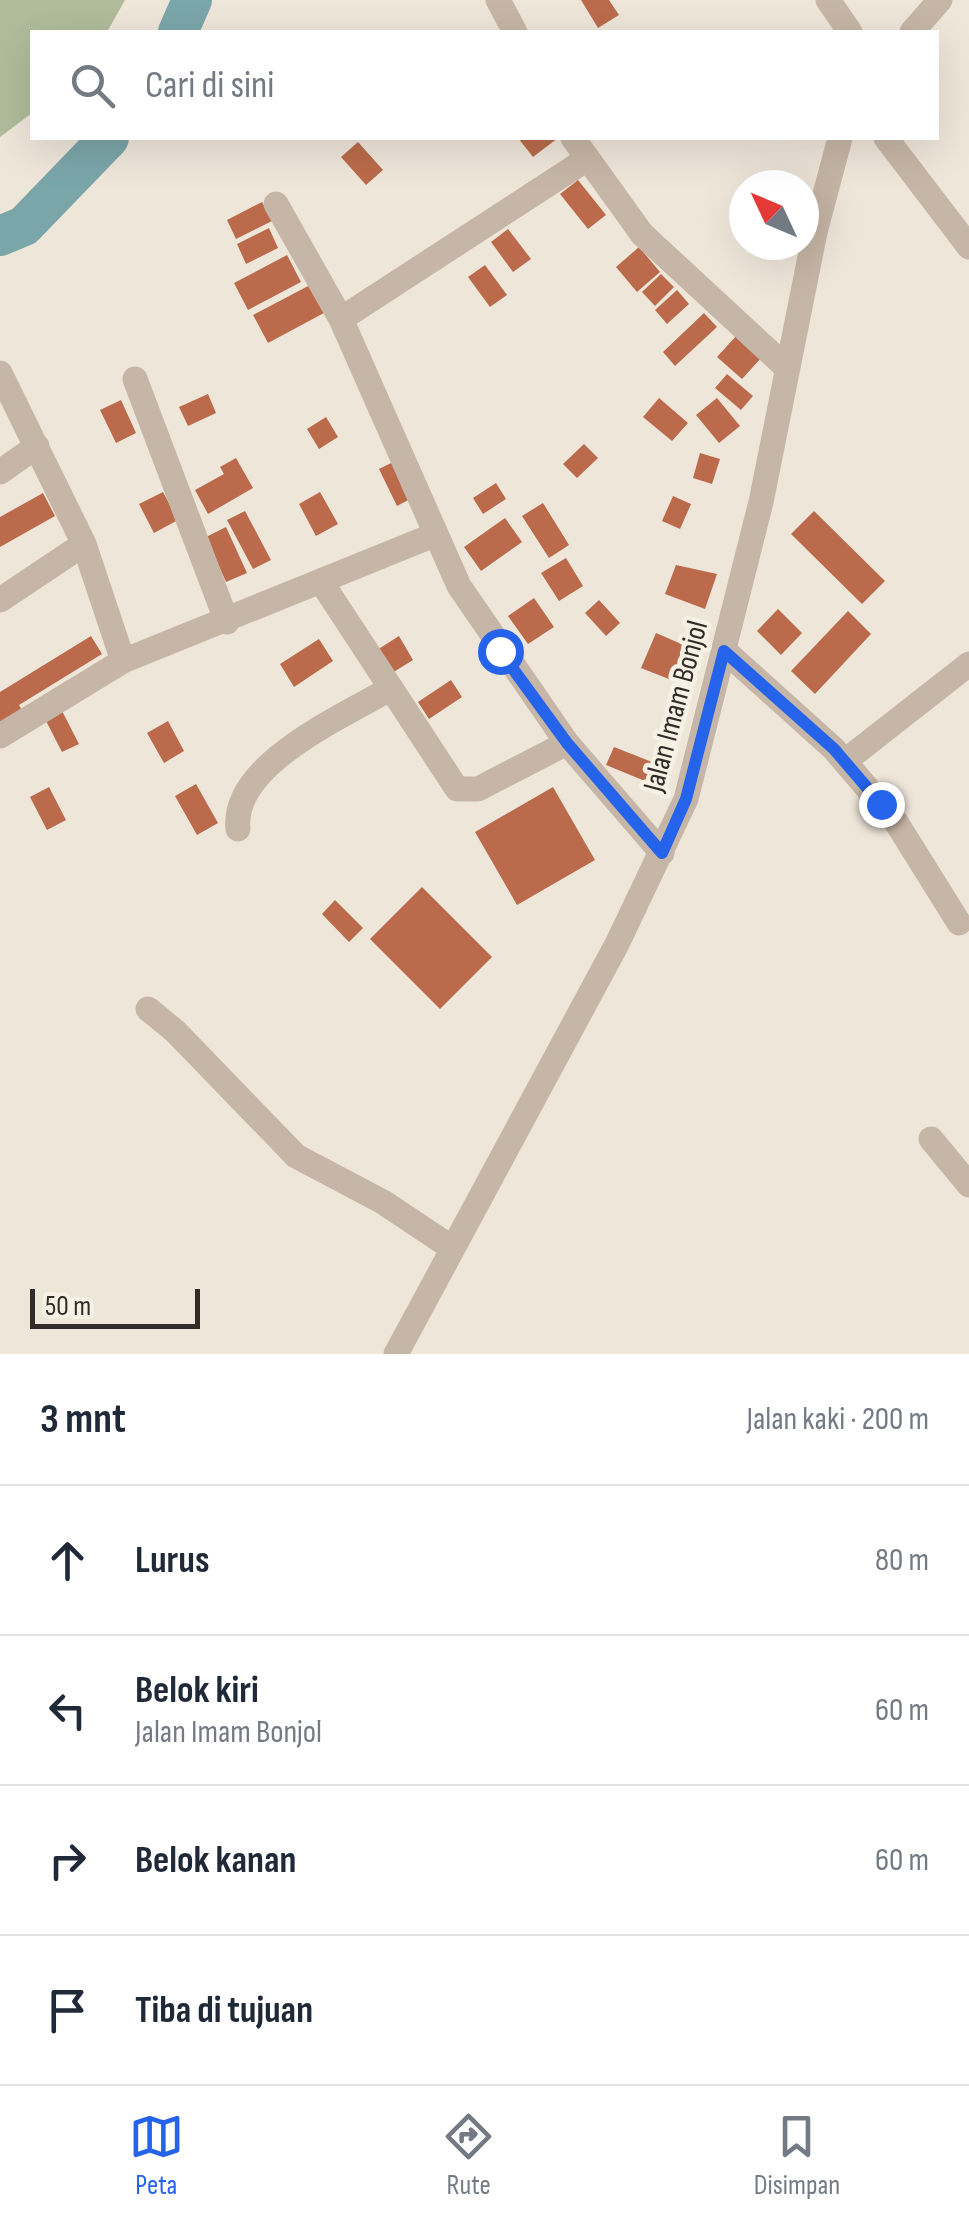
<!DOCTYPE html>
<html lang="id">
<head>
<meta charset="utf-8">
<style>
	body { margin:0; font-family:"Sofia Sans Condensed",sans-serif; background:#f2f2f3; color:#1f2937 }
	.compass { position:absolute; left:729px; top:170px; width:90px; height:90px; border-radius:50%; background:#fff; box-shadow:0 10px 40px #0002; rotate:314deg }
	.scale { position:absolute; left:30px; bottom:25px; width:170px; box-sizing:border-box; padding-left:10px; border:5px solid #332b27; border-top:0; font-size:28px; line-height:35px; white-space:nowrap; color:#332b27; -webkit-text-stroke:8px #f7f0e5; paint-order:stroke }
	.stop { position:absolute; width:30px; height:30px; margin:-22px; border:8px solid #2563eb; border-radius:50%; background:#fff }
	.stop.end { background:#2563eb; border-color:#fff; box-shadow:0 2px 10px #0008 }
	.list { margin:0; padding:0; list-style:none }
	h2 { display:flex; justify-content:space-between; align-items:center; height:130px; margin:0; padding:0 40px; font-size:42px }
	h2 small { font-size:32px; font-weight:400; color:#747a83 }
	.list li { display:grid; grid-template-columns:65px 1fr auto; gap:30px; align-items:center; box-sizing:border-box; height:150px; padding:0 40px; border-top:2px solid #e0e1e3 }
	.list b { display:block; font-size:38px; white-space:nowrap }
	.list p { margin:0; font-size:32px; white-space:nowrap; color:#747a83 }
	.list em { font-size:32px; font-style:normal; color:#747a83 }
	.icon { flex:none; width:55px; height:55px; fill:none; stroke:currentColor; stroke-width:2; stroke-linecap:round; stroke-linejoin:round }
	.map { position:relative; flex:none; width:969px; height:1354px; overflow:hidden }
	.search { position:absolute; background:#fff; box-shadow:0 10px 40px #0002; left:30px; right:30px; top:30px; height:110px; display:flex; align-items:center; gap:25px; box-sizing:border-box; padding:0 35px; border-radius:0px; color:#747a83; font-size:38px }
	.sheet { height:730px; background:#fff }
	nav { display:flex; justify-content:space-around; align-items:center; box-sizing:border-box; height:140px; border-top:2px solid #e0e1e3; background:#fff; font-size:28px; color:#747a83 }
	nav a { display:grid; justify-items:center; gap:5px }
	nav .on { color:#2563eb }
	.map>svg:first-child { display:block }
</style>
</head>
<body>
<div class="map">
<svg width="969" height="1354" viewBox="0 0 969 1354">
	<rect width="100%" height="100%" fill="#efe6da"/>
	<path fill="#b0bc9b" d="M0,0H125L107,32H32V113L0,137Z"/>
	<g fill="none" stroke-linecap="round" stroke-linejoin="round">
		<path stroke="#7ba6a9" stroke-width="40" d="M178,32L192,0
			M0,236L24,226L109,138"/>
	</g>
	<path fill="#bb6b4b" d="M581,0H609L619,15L598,28Z
		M518,138H558L533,157Z
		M358,142L383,170L366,185L341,157Z
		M578,180L606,215L588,229L560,194Z
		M262,202L272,221L236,239L227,220Z
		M269,228L278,248L246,264L237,244Z
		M508,229L531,259L513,272L491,242Z
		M639,247L660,272L637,292L616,267Z
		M287,255L301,282L248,310L234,283Z
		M485,265L507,295L490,307L468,277Z
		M661,274L674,287L655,306L642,292Z
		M310,285L324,313L268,343L253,315Z
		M677,290L689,304L667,324L655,310Z
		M704,313L717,327L675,366L663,352Z
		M737,335L762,357L742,379L717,357Z
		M727,374L753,396L741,410L715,388Z
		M208,394L216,413L188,426L179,407Z
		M659,398L688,423L672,441L643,417Z
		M717,398L740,426L719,443L696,415Z
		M121,400L136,433L116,443L100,410Z
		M326,417L338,437L319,449L307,429Z
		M584,444L598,458L577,478L563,464Z
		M700,453L720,459L712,484L693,478Z
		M236,458L253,488L208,514L195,490L224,474L220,467Z
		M397,460L414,497L397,506L379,469Z
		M496,483L506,499L483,514L473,498Z
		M163,492L178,520L154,533L139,504Z
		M320,492L338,524L316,536L299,504Z
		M43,493L55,516L0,547V517Z
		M673,496L691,504L680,529L662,521Z
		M543,503L569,545L549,558L522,516Z
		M245,511L271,560L253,569L227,520Z
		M814,511L885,581L862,604L791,534Z
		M505,518L522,542L481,571L464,547Z
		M226,527L247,573L226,582L206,537Z
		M566,558L583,586L559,601L541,573Z
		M676,565L717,574L705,609L665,594Z
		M534,598L554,627L528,644L508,616Z
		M599,600L620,623L606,636L585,613Z
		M778,609L802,633L781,655L757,631Z
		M848,611L871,634L815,694L791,671Z
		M656,633L693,649L679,683L641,668Z
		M91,636L102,654L19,705L26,717L5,729L0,721V692Z
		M399,636L413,660L392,673L377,650Z
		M319,639L333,661L294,687L280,664Z
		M451,680L462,697L429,719L418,702Z
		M60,707L79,744L62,752L43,715Z
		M168,721L184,751L164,763L147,733Z
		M614,747L652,762L645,781L606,765Z
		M196,784L218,823L197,835L175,796Z
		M49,787L66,820L47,830L30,797Z
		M553,787L595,860L517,905L475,832Z
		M422,887L492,957L440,1009L370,939Z
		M335,900L363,928L349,942L322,914Z"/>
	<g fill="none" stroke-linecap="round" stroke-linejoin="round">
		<path stroke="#c6b6a7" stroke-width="25" d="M498,0L515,32
			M828,0L850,32
			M912,32L940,0
			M573,138L642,234L787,368
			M886,138L969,247
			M587,159L341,319L459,586L567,743L662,853
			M276,204L341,319
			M0,373L84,544L123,661
			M135,379L227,622
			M0,472L37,446
			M322,583L457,789H478L567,743
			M0,600L84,544
			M725,651L834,749L896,822L959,923
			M0,736L123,661L434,535
			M845,761L969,664
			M238,829C231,764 343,717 391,688
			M148,1009L175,1031L296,1156L383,1202L452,1248
			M931,1139L969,1185
			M396,1354L617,944L686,799L761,502L815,232L840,138"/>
	</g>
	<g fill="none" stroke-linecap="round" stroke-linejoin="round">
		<path stroke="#2563eb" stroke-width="12" d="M500,651L567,743L662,853L686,799L724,651L834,749L881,804"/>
	</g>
	<g text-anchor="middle" stroke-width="9" stroke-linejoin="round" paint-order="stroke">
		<g font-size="30" fill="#332b27" stroke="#f7f0e5">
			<text transform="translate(675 706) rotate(-75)" y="10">Jalan Imam Bonjol</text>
		</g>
	</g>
</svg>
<svg class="compass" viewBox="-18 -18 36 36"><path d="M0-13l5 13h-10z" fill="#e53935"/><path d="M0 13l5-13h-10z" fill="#747a83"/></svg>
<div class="scale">50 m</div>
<div class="stop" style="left:500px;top:651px"></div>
<div class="stop end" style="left:881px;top:804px"></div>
<div class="search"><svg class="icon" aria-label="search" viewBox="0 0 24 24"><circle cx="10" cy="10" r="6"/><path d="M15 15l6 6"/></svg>Cari di sini</div>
</div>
<section class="sheet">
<h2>3 mnt<small>Jalan kaki · 200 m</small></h2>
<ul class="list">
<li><svg class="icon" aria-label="ahead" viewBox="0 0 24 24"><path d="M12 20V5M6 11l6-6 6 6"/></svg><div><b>Lurus</b></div><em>80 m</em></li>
<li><svg class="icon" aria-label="left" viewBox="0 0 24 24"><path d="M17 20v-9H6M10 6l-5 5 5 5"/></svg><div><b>Belok kiri</b><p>Jalan Imam Bonjol</p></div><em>60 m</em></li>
<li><svg class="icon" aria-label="right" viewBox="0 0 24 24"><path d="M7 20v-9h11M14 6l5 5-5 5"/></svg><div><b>Belok kanan</b></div><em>60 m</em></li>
<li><svg class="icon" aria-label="arrive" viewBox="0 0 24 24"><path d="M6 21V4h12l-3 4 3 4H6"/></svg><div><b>Tiba di tujuan</b></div></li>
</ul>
</section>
<nav>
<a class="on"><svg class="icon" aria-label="map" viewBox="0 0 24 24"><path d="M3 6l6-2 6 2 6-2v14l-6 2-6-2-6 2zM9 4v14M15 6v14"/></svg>Peta</a>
<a><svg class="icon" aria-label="directions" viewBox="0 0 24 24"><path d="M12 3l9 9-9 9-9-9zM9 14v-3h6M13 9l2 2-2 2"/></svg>Rute</a>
<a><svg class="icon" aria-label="saved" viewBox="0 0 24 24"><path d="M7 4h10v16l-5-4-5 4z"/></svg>Disimpan</a>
</nav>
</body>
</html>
